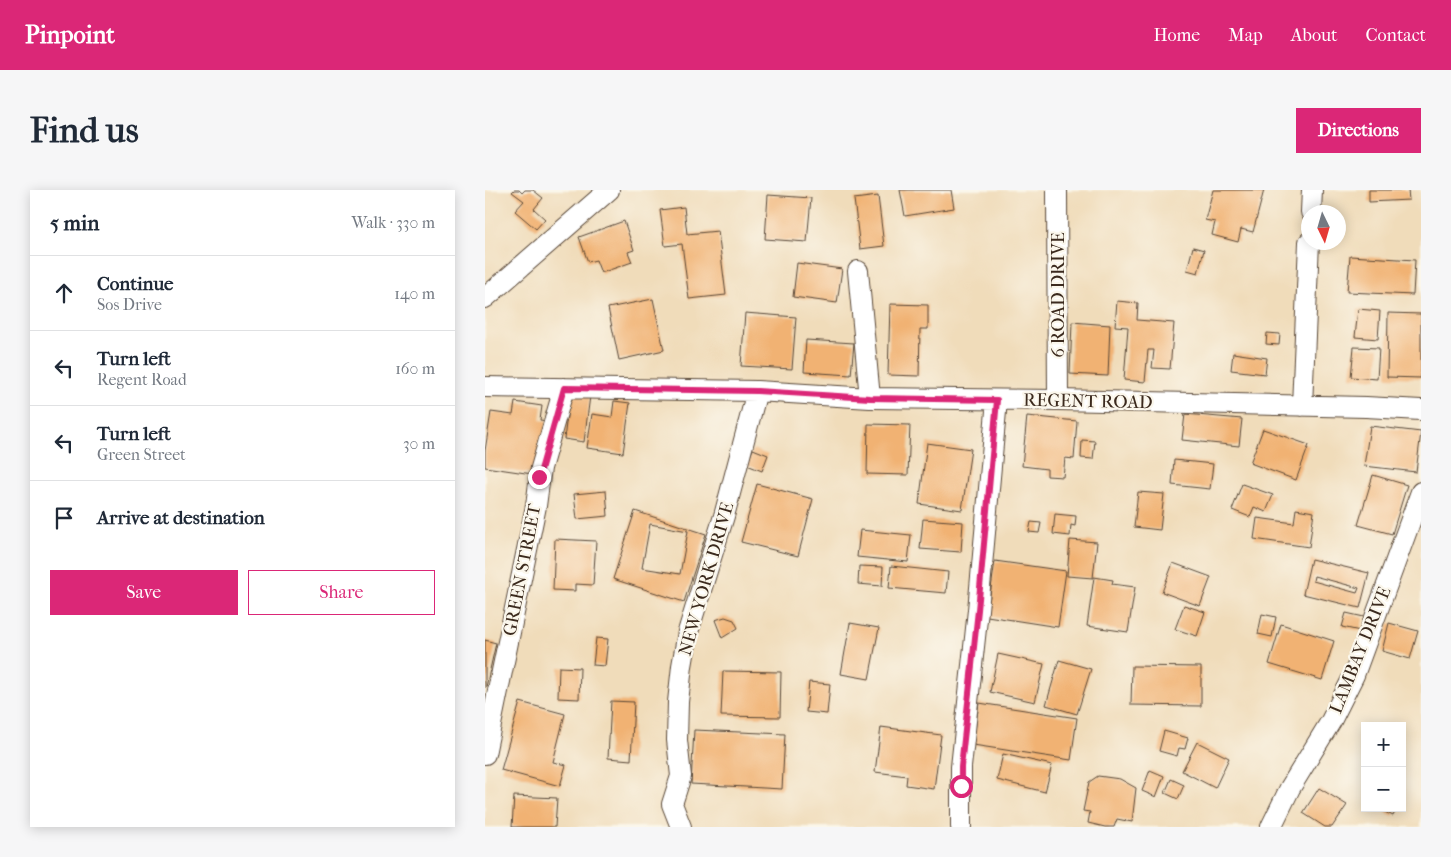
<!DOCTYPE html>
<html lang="en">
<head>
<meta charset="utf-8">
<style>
	body { margin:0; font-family:"IM FELL French Canon",serif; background:#f6f6f7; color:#1f2937 }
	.controls { position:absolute; right:15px; bottom:15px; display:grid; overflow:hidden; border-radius:0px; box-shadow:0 2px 12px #0003 }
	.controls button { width:45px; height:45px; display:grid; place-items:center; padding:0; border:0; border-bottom:1px solid #e0e1e3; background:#fff; color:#1f2937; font:25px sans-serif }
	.compass { position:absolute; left:816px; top:15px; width:45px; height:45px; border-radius:50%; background:#fff; box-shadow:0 2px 12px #0003; rotate:175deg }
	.stop { position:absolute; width:15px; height:15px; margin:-11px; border:4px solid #db2777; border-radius:50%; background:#fff }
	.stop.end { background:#db2777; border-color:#fff; box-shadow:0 1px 5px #0008 }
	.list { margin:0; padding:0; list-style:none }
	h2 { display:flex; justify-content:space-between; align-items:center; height:65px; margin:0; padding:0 20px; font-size:21px }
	h2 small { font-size:16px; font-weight:400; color:#747a83 }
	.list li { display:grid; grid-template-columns:32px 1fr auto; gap:15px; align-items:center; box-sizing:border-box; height:75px; padding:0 20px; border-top:1px solid #e0e1e3 }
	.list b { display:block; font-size:19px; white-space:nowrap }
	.list p { margin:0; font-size:16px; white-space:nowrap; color:#747a83 }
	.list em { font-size:16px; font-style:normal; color:#747a83 }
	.actions { display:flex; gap:10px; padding:15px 20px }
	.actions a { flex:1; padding:11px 0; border:1px solid #db2777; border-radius:0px; text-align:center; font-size:18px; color:#db2777 }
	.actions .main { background:#db2777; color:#fff }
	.icon { flex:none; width:28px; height:28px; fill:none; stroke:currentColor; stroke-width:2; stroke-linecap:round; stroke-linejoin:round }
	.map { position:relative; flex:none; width:936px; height:637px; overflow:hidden; border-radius:0px }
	header { display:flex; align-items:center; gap:30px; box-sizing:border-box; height:70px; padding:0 25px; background:#db2777; color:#fff }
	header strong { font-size:24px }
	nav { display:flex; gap:28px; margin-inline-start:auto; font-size:18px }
	.intro { display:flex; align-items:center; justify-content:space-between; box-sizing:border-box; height:120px; padding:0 30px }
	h1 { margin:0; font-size:35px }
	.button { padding:12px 22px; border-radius:0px; background:#db2777; color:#fff; font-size:18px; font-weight:700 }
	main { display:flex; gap:30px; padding:0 30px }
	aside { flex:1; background:#fff; border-radius:0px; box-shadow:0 2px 12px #0003 }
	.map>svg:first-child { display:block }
</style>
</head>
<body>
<header>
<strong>Pinpoint</strong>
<nav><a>Home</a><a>Map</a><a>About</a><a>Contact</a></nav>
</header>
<div class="intro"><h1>Find us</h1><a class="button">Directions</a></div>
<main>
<aside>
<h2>5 min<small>Walk · 330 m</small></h2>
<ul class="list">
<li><svg class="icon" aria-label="ahead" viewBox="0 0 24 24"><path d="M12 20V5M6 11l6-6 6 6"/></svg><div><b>Continue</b><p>Sos Drive</p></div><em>140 m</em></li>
<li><svg class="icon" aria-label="left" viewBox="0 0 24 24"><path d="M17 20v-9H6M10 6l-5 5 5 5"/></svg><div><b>Turn left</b><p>Regent Road</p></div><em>160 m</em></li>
<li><svg class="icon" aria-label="left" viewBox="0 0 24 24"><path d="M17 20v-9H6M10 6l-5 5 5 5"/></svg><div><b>Turn left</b><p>Green Street</p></div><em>30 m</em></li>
<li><svg class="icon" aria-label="arrive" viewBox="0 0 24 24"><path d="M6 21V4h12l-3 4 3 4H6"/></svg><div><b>Arrive at destination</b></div></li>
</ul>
<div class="actions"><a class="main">Save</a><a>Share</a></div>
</aside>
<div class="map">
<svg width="936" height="637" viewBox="0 0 936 637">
	<rect width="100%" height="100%" fill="#fbf7ec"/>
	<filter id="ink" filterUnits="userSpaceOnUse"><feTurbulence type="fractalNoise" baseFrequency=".02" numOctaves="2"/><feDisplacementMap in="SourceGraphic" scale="10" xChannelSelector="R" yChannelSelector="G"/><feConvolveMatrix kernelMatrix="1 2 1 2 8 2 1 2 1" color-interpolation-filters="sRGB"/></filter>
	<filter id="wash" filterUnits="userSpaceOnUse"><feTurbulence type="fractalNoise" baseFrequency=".0096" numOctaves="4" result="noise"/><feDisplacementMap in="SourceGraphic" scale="20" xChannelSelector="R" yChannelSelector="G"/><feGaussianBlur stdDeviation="1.12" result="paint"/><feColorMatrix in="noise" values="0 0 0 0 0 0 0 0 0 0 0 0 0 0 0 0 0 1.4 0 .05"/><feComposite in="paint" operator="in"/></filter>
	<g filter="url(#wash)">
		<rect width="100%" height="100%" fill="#f0dcba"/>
		<g id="blocks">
			<path fill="#f1b273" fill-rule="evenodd" d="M29,0H34L37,3L40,0H48L58,8L49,19L60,29L51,39L30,21L39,11L27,2Z
				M415,0H466L469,18L420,26Z
				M728,0H779L768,42L756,39L753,52L727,45L730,32L720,30Z
				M884,0H923L924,10L884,12Z
				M283,5L326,8L322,52L280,49Z
				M393,6L399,56L375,59L369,9Z
				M199,17L202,44L233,41L241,105L204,109L197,54L180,56L175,20Z
				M139,31L149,60L143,62L147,72L116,83L111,70L103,72L94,47Z
				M708,57L719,60L713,83L702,80Z
				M865,66L930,70L928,105L862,102Z
				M312,73L357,79L352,113L308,107Z
				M168,109L179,160L134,170L123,118Z
				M632,111L653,113L652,130L689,133L685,179L667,178L669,160H663L660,192L639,190L643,137L630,136Z
				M405,114L443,115V139H435L434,186L403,185Z
				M873,119L895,121L893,149L870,147Z
				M260,123L311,127L307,179L256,176Z
				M903,123L936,124V188L902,187Z
				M587,132L625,135L623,186L585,184Z
				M782,143L795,144L794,155L781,154Z
				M321,150L369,153L366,185L319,182Z
				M869,157L894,158L892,189L866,187Z
				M748,163L782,168L780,184L746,180Z
				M85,203L105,206L99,252L79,249Z
				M129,211L145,213L138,263L102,258L107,224L127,227Z
				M30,212L57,216L55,230L62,231L54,285L0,277V261L6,222L28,225Z
				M700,224L757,229L754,256L697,250Z
				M542,226L592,231L589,269L580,268L578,287L562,286V279L537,276Z
				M383,234L425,235L423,285L382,284Z
				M885,236L936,242L931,282L879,276Z
				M778,239L824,255L811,290L765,273Z
				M597,250L610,251L608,269L596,268Z
				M442,253L486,259L477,320L434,314Z
				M268,259L283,265L277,281L262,275Z
				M689,270L728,274L725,299L687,295Z
				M888,285L922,295L907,344L873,335Z
				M272,294L328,309L313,366L256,352Z
				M757,294L788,305L781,322L769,317L765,327L747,320Z
				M121,301L123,326L92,329L89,304Z
				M653,302L679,304L675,340L649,337Z
				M811,319L829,322L824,357L769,349L772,328L809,333Z
				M150,321L221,344L199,412L128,389ZM165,334L203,341L195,384L157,378Z
				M570,324L591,326L590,336L586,335L585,346L568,344Z
				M438,329L478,332L476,362L435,359Z
				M546,332L556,333L554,343L544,342Z
				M375,340L426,345L423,372L372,367Z
				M70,349L111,351L108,395L90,394V401L68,400Z
				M585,350L612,352L608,388L582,386Z
				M826,369L884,383L875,418L818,404ZM829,386L874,398L872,403L828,391Z
				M510,371L581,381L573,437L502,426Z
				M688,373L726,387L715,416L677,402Z
				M374,376L398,377L397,396L373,394Z
				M406,376L463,382L461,403L404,398Z
				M609,387L628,390L627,394L650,397L643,442L602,436Z
				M699,415L720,422L712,446L690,439Z
				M861,423L879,427L875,441L857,437Z
				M777,424L791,427L787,447L773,444Z
				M240,427L249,430L253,438L237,448L230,430Z
				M365,433L394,438L384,489L356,484Z
				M904,433L933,441L925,469L897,461Z
				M796,434L849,451L837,490L784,474Z
				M111,448L123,449L120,476L108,475Z
				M0,450L11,453L1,497H0Z
				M513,464L559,474L550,512L505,502Z
				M574,470L606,479L592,524L561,515Z
				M647,476L716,477V516L646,515Z
				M74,477L95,478L94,509L73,508Z
				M238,481L296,482L295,527L236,526Z
				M324,492L345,494L342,524L321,522Z
				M126,511L149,512L146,570L123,568Z
				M35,512L80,524L68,572L81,575L75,596L16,580Z
				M494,513L592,528L586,570L488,555Z
				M396,537L456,545L449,599L421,595L422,586L390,582Z
				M209,540L300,544L297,599L206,594Z
				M679,541L703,548L700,559L694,558L692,566L674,561Z
				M712,552L744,568L730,598L697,581Z
				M518,564L567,575L560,602L512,590Z
				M665,580L679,586L671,607L657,601Z
				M613,586L635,589L651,598L647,632L632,629L629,637H620L603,633L605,622L598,621L604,592Z
				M686,589L699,595L693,609L680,603Z
				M834,598L862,615L847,637H840L818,623Z
				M29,606L72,608L70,637H27Z
				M892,618H912L908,626Z"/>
		</g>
	</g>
	<g filter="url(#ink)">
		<use href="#blocks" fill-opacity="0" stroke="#564535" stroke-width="1"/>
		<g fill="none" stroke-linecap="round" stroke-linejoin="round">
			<defs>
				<path id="minor" d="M572,0L573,210
					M826,22L827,0
					M373,81L385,208
					M0,108L124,0
					M0,197L272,201L385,208L573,210L881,217L936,220
					M817,216L824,52
					M0,564L51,316L56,278L79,198
					M196,637L187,614L196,586L192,550L193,512L197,476L203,442L239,326L272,201
					M476,637V577L493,420L512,210
					M786,637L805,598L846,531L869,485L936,302"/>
			</defs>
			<use href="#minor" stroke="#564535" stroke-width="22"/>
			<use href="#minor" stroke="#fff" stroke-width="20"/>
		</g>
	</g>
	<g fill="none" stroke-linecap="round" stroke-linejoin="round" filter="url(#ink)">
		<path stroke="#db2777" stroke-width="6" d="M54,287L79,198L272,201L385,208L512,210L493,420L476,577V596"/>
	</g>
	<g text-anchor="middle" stroke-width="4.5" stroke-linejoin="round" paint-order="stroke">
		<g font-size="18" fill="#3b2a1e" stroke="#fbf7ec">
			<text transform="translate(573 105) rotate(-90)" y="6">6 ROAD DRIVE</text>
			<text transform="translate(603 211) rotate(1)" y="6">REGENT ROAD</text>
			<text transform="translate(37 380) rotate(-79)" y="6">GREEN STREET</text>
			<text transform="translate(221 389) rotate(-74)" y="6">NEW YORK DRIVE</text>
			<text transform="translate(875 460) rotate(-68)" y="6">LAMBAY DRIVE</text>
		</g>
	</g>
</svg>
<div class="controls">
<button>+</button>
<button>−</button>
</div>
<svg class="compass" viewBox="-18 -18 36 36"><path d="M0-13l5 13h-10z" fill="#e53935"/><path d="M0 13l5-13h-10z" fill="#747a83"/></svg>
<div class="stop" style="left:476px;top:596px"></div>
<div class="stop end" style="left:54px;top:287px"></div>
</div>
</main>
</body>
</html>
